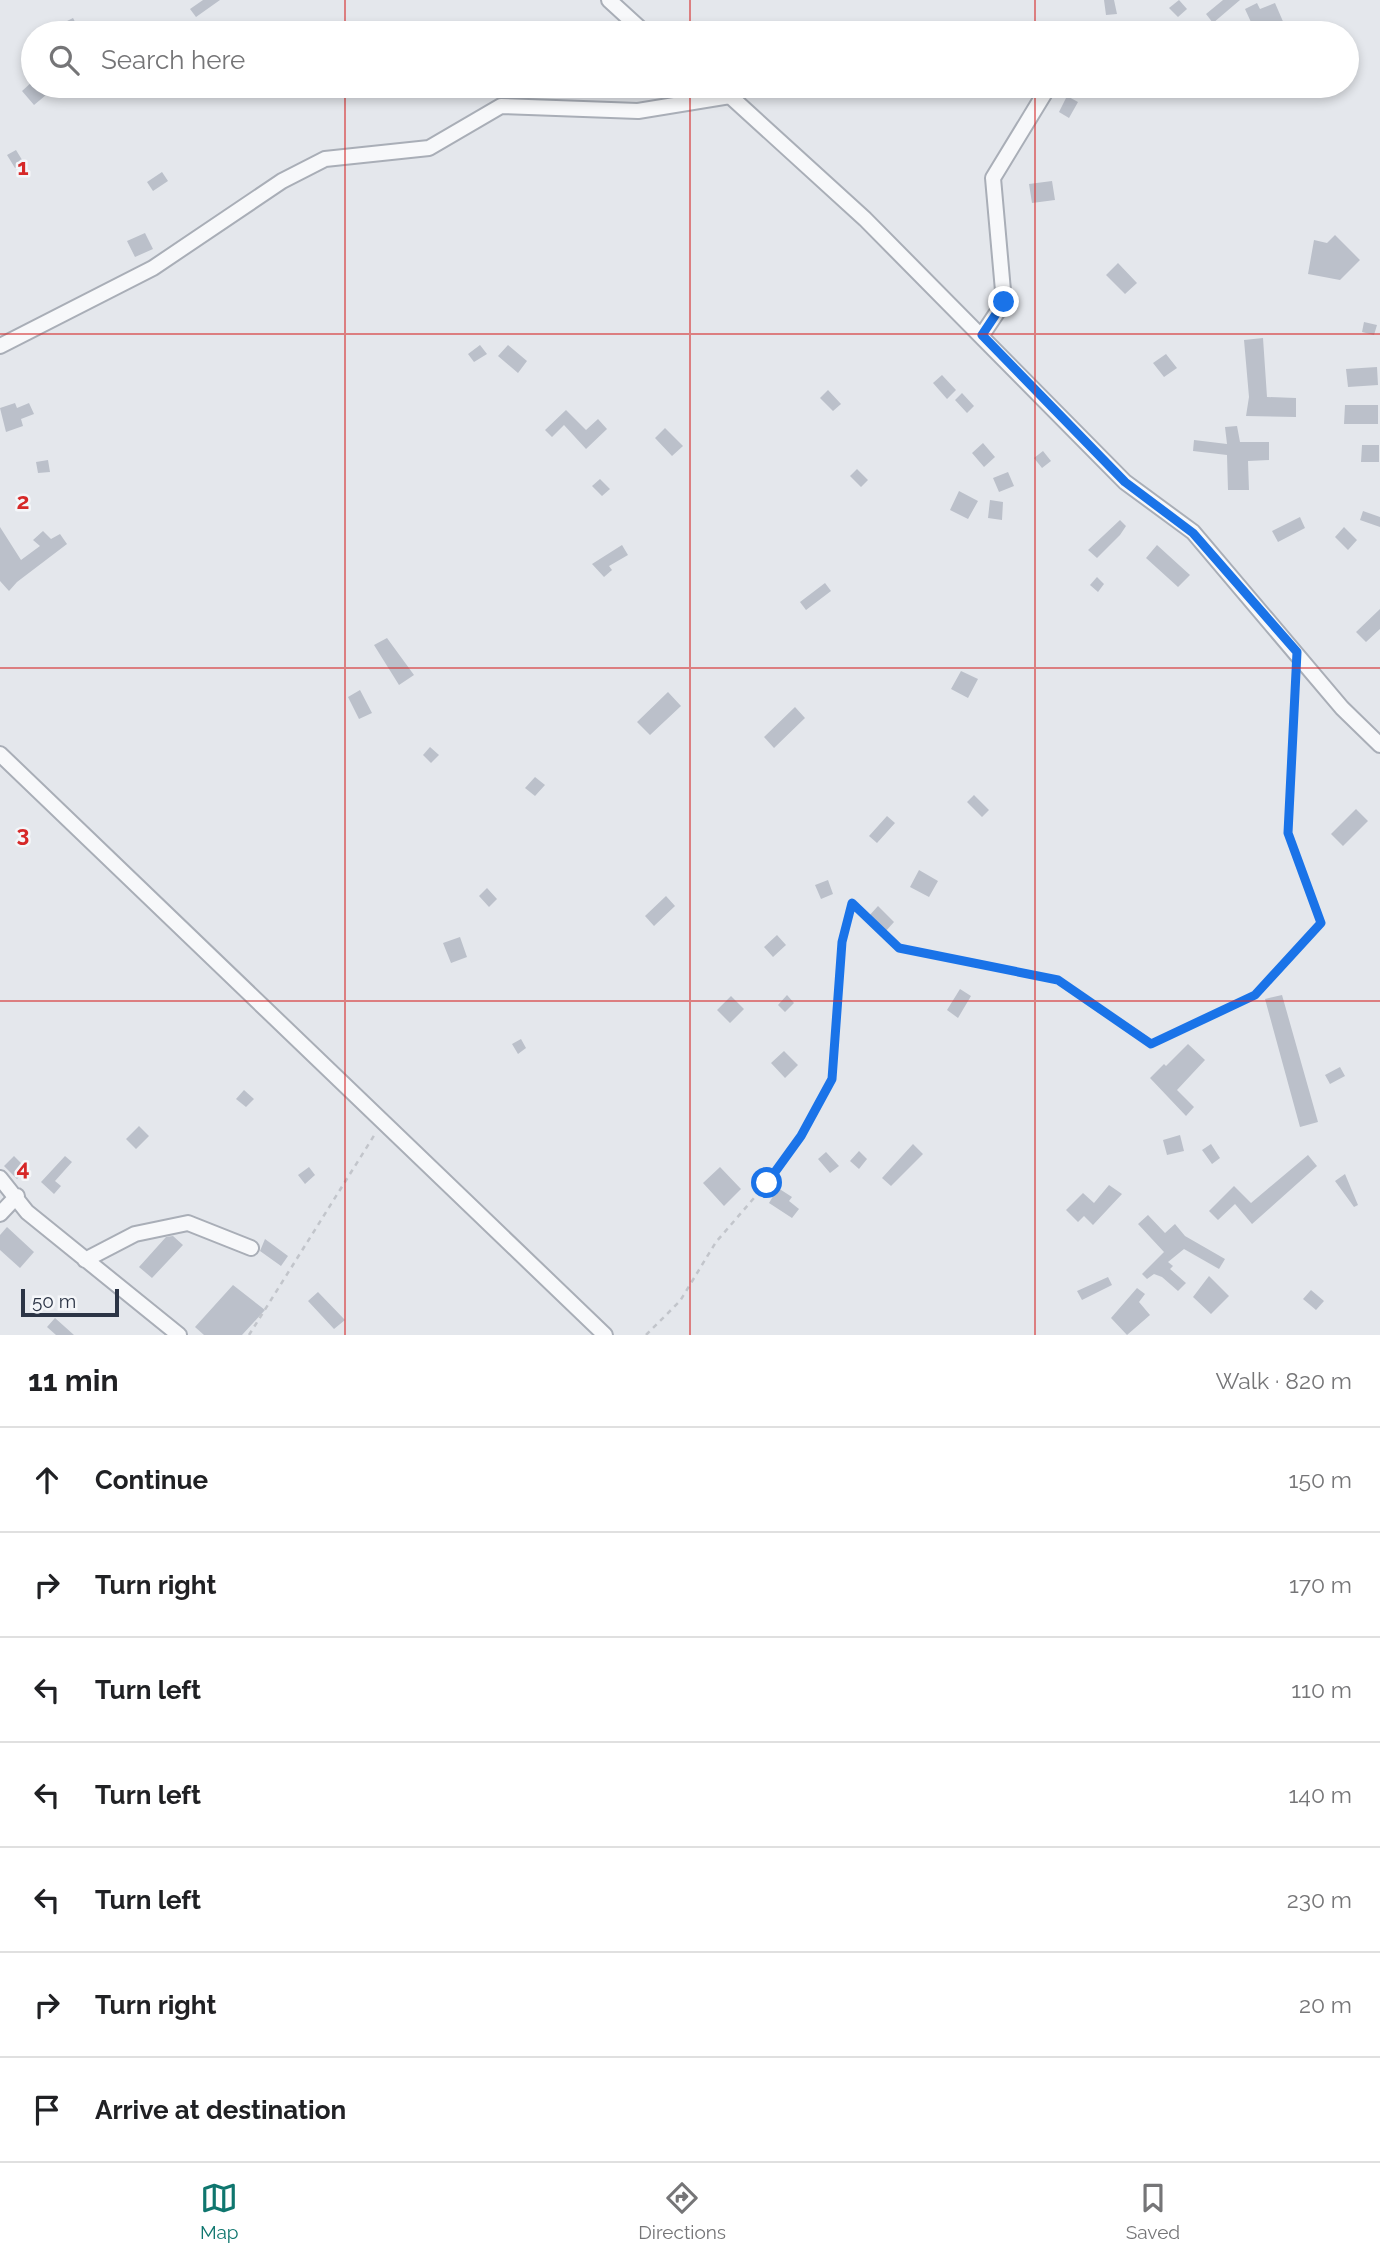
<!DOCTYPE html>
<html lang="en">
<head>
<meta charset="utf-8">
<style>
	body { margin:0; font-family:Raleway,sans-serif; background:#f6f6f6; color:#202124 }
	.scale { position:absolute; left:21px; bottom:18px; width:98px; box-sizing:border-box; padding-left:7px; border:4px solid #2b3445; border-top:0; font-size:19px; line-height:24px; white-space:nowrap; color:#2b3445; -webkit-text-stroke:5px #f4f6f9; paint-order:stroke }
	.stop { position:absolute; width:21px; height:21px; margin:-16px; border:5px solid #1a73e8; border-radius:50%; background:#fff }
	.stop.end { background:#1a73e8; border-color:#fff; box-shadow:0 2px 7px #0008 }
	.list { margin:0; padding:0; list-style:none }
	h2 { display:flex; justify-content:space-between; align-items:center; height:91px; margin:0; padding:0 28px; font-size:30px }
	h2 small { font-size:23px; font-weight:400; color:#757577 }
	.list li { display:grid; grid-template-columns:46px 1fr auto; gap:21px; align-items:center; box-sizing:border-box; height:105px; padding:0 28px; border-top:2px solid #e0e0e0 }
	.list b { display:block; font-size:26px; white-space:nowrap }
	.list em { font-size:23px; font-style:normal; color:#757577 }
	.icon { flex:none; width:38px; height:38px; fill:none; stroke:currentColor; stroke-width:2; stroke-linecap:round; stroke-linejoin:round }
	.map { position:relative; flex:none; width:1380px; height:1335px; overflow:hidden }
	.search { position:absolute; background:#fff; box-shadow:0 4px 10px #0003; left:21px; right:21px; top:21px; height:77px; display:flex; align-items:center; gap:18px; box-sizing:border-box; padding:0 24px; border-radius:38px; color:#757577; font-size:26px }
	.sheet { height:826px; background:#fff }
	nav { display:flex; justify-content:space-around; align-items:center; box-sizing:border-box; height:98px; border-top:2px solid #e0e0e0; background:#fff; font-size:19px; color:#757577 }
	nav a { display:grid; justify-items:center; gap:4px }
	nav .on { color:#0f766e }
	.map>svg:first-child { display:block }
</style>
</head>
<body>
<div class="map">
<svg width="1380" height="1335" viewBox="0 0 1380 1335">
	<rect width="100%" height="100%" fill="#e4e7ec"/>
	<path fill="#bbc0ca" d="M203,0H220L196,17L190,9Z
		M1104,0H1114L1117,14L1106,15Z
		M1179,0L1187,9L1178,17L1169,8Z
		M1223,0H1240L1213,23L1206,14Z
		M1257,3L1260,9L1275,3L1288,33H1256L1245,9Z
		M73,18L81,33H66L61,24Z
		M33,81V86H38L46,95L34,105L22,91Z
		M1067,96L1078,102L1069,118L1059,112Z
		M16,150L24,163L15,168L7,155Z
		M162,172L168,181L153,191L147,182Z
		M1052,181L1055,200L1032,203L1029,184Z
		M145,233L153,249L135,257L127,241Z
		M1335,235L1360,260L1340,280L1308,274L1314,240L1327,243Z
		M1118,263L1137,283L1125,294L1106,275Z
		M1364,322L1377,325L1374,335L1362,332Z
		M1263,338L1267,397L1296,398V417L1246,416L1249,397L1244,340Z
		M480,345L487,354L474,362L468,354Z
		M508,345L527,361L518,373L498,356Z
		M1166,354L1177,368L1164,377L1153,363Z
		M1377,367L1378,385L1348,387L1346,369Z
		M942,375L956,390L947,399L933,383Z
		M828,390L841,404L833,411L820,398Z
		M962,393L974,406L967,413L955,400Z
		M15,403L17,408L29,403L34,414L21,419L23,426L6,432L0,408Z
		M1345,405H1378V424H1344Z
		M566,410L586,430L598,419L607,429L586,449L564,425L552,437L545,430Z
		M1237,426L1240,442H1269V460L1248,461L1249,490H1228L1227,455L1193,451L1194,440L1227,444L1225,427Z
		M665,428L683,446L672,456L655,438Z
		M983,443L995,457L984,467L972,453Z
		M1362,445H1379V462H1361Z
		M1043,451L1051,461L1042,468L1034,458Z
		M48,460L50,472L38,473L36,462Z
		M857,469L868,480L861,487L850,476Z
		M1008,472L1014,486L999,492L993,478Z
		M600,479L610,489L602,496L592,486Z
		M959,491L978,501L968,519L950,510Z
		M990,500L1003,502L1002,520L988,518Z
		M1363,511L1380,517V527L1360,520Z
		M1300,517L1305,528L1278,542L1272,531Z
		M1120,520L1126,526L1120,535L1097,558L1088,550Z
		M0,527L21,560L40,546L33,540L43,531L51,539L60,534L67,544L17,582L9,591L0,581Z
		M1344,527L1357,540L1348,550L1335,537Z
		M622,545L628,555L609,566L612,570L604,577L592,564Z
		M1157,545L1190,575L1178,587L1146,558Z
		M1097,577L1104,584L1098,592L1090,585Z
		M825,583L831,591L806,610L800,602Z
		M1380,609V629L1366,642L1356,632Z
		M387,638L414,675L399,685L374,645Z
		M961,671L978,679L968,698L951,689Z
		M360,690L372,713L359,719L348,697Z
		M668,692L681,706L650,735L637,722Z
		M795,707L805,718L774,748L764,737Z
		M430,747L439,755L431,763L423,755Z
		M535,777L545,785L535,796L525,788Z
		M974,795L989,810L982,817L967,802Z
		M1356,809L1368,821L1343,846L1331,834Z
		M887,816L895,823L877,843L869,836Z
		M919,870L938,881L929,897L910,887Z
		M828,880L833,894L821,899L815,885Z
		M487,888L497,899L489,907L479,896Z
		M666,896L675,906L654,926L645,916Z
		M878,906L894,922L885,932L868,917Z
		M777,935L786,945L773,957L764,947Z
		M460,937L467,957L451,963L443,943Z
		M960,989L971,996L958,1018L947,1010Z
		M787,995L794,1003L785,1012L778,1005Z
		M1282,995L1318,1122L1300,1127L1265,999Z
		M731,996L744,1009L730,1023L717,1010Z
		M521,1039L526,1048L518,1054L512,1044Z
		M1188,1044L1205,1060L1177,1090L1194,1107L1186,1116L1150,1078L1164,1064L1166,1066Z
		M784,1051L798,1065L785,1078L771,1063Z
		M1340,1067L1345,1076L1330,1084L1325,1075Z
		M244,1090L254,1099L246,1107L236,1099Z
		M139,1126L149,1136L136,1149L126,1139Z
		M1180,1135L1184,1151L1167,1155L1163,1140Z
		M913,1144L923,1154L891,1186L882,1178Z
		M1211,1144L1220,1158L1212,1164L1202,1150Z
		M859,1151L867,1159L859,1169L850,1161Z
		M826,1152L839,1166L830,1173L818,1159Z
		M1308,1155L1317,1166L1252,1224L1235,1204L1218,1220L1209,1211L1234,1186L1251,1203Z
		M14,1156L27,1169L17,1179L4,1166Z
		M65,1156L72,1162L55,1181L61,1186L54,1194L41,1182Z
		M309,1167L315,1175L305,1184L298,1175Z
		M720,1167L741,1189L724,1206L703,1183Z
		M1345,1174L1358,1205L1354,1207L1335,1181Z
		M1109,1185L1122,1194L1093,1225L1084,1216L1078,1222L1066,1210L1083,1193L1094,1203Z
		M778,1188L792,1197L789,1201L799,1209L792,1218L769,1203Z
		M1148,1215L1165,1233L1175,1224L1185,1236L1225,1259L1219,1269L1184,1249L1168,1262L1173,1266L1170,1269L1186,1283L1178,1291L1162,1277L1154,1274L1147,1279L1142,1274L1164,1252L1138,1224Z
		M7,1227L34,1252L20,1268L0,1250V1235Z
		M173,1236L183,1245L152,1278L139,1267L166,1237Z
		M265,1239L288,1256L281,1266L260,1251Z
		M1209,1276L1229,1296L1211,1314L1193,1297Z
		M1108,1277L1112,1285L1082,1300L1077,1291Z
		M233,1285L265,1310L242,1335H204L195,1327Z
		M1137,1288L1145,1294L1139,1302L1150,1315L1127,1335L1111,1318Z
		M1311,1290L1324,1301L1316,1310L1303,1299Z
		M318,1292L345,1320L334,1329L308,1301Z
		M55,1318L74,1335H56L47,1327Z"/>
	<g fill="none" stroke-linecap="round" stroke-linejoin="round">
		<defs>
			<path id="minor" d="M609,0L645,33
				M715,86L730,96L865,219L1125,482L1193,532L1342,708L1380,745
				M982,335L1004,302L993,178L1049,86
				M0,346L153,268L282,181L325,159L429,148L501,106L638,111L730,96
				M0,754L605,1335
				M0,1178L27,1212L179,1335
				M0,1214L17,1196
				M85,1260L135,1234L188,1223L251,1248"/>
		</defs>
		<use href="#minor" stroke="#a9aeb7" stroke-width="18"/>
		<path stroke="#c2c5cb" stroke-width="2.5" stroke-dasharray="5 5" stroke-linecap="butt" d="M249,1335L375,1134
			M646,1335L680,1301L716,1242L767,1183L801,1135L832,1079L842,942L853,903L899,948L1058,980L1151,1044L1255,995L1321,923L1288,833L1297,677"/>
		<use href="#minor" stroke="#f7f8fa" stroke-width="14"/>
	</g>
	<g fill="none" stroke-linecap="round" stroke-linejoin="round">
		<path stroke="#1a73e8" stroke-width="9" d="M767,1183L801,1136L832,1079L842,942L852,903L899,948L1058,980L1151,1044L1255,995L1321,923L1288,833L1297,652L1193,533L1125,482L982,335L1004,302"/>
	</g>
	<path fill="none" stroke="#d62828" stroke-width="2" stroke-opacity="0.55" d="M345,0V33M690,0V33M1035,0V33M345,86V1335M690,86V1335M1035,86V1335M0,334H1380M0,668H1380M0,1001H1380"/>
	<g font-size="23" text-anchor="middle" font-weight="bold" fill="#d62828" stroke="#f4f6f9" stroke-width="5" stroke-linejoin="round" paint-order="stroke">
		<text x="23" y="175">1</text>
		<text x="23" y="509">2</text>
		<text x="23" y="842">3</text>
		<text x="23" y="1176">4</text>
	</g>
</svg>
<div class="scale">50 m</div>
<div class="stop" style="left:767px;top:1183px"></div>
<div class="stop end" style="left:1004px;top:302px"></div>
<div class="search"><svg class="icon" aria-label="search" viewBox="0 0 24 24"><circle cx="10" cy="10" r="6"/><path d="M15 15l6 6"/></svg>Search here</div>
</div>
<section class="sheet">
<h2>11 min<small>Walk · 820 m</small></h2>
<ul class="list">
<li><svg class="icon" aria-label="ahead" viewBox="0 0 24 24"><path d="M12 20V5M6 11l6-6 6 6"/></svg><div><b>Continue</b></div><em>150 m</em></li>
<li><svg class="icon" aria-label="right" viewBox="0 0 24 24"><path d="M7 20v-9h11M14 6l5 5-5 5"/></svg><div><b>Turn right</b></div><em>170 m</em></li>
<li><svg class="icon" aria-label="left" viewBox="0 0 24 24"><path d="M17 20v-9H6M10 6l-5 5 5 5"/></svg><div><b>Turn left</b></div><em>110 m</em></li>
<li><svg class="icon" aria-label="left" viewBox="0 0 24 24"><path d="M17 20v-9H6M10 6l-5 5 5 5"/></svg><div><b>Turn left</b></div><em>140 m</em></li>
<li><svg class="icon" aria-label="left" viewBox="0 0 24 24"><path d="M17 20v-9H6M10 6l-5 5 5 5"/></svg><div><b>Turn left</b></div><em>230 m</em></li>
<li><svg class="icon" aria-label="right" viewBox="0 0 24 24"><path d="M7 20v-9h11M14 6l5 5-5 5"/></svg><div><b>Turn right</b></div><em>20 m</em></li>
<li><svg class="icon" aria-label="arrive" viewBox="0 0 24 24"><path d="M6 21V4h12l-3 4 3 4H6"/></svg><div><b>Arrive at destination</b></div></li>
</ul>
</section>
<nav>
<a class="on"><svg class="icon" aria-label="map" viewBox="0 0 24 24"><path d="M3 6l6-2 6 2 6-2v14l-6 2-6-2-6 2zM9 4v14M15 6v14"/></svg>Map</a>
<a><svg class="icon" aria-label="directions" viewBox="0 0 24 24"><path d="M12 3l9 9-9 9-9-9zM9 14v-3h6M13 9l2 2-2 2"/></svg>Directions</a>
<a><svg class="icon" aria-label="saved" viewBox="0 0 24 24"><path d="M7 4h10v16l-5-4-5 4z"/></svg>Saved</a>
</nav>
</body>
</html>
